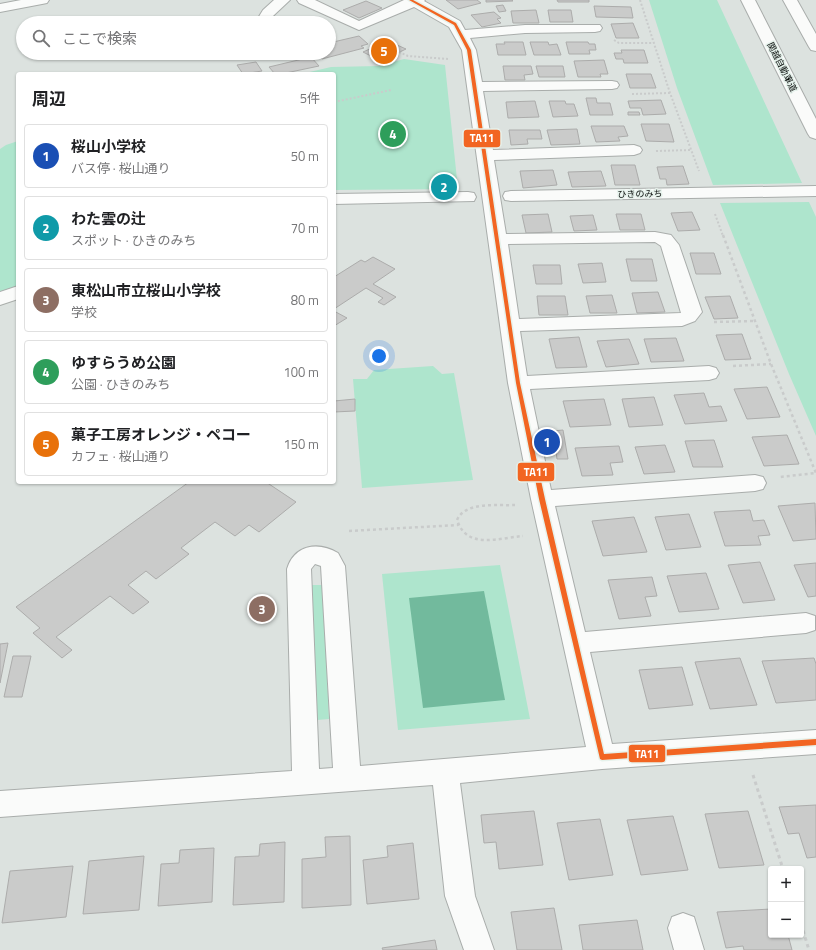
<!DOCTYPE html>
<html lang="ja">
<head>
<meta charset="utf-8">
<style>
	body { margin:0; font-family:"Titillium Web","Noto Sans JP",sans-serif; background:#f2f2f2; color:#202124 }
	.controls { position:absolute; right:12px; bottom:12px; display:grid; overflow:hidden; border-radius:4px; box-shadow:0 1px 3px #0004 }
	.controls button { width:36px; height:36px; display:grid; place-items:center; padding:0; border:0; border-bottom:1px solid #e0e0e0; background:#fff; color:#202124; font:20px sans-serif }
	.you { position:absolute; left:379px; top:356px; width:14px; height:14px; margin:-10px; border:3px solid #fff; border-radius:50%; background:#1a73e8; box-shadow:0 0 0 6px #1a73e833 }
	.badge { display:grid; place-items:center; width:26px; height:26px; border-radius:50%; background:#545956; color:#fff; font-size:13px; font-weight:700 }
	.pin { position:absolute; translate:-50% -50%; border:2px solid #fff; box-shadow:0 1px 4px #0006 }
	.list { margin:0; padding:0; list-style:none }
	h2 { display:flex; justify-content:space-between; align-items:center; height:52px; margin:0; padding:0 16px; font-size:17px }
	h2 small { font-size:13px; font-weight:400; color:#757577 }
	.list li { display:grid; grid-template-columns:26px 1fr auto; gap:12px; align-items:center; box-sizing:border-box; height:64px; margin:0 8px 8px; padding:0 8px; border:1px solid #e0e0e0; border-radius:4px }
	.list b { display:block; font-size:15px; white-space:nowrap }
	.list p { margin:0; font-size:13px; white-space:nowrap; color:#757577 }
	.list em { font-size:13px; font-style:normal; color:#757577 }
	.icon { flex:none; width:22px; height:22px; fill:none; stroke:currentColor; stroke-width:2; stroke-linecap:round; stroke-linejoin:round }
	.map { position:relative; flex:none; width:816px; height:950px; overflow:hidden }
	.search { position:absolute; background:#fff; box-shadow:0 1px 3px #0004; left:16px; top:16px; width:320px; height:44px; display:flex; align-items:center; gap:10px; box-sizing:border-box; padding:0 14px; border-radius:22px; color:#757577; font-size:15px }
	.panel { position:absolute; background:#fff; box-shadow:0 1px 3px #0004; left:16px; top:72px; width:320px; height:412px; border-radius:4px }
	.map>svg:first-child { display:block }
</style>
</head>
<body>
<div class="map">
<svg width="816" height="950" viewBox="0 0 816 950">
	<rect width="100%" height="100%" fill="#dce2df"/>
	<path fill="#aee5cd" d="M649,0H717L802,183L713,185L677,88Z
		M404,59L445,65L458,189L334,190V74H301L331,67L379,66Z
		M18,141V296L0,300V149L6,145Z
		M809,202L816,217V436L789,374L720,203Z
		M433,366L442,374L454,373L473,480L362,488L353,379H367L374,370Z
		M500,565L530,719L398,730L382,574Z
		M312,585H323L329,719L317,720Z"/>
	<path fill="#72ba9d" d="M484,591L505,700L423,708L409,598Z"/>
	<path fill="#cacbca" stroke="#acacab" d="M446,0H477L481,3L458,9Z
		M486,0H512L513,1L486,2Z
		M557,0H589V2H558Z
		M366,1L382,8L359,18L343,10Z
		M503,5L506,11L499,12L496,6Z
		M594,6L631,7L633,18L596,17Z
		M536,10L539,23H513L511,11Z
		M548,10H571L573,22H550Z
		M494,12L501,18L497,19L501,23L482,27L471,15Z
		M168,18L172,23L147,22Z
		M633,23L639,38H616L611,24Z
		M359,36L368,44L361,46L364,48L322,59L316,53H329V43Z
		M388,41L406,49L381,61L363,52Z
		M504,42H523L526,55H498L496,44H505Z
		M530,42H548L549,45L557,44L561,55H534Z
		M566,42H588L589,44H595L596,50H589L590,54H569Z
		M621,50H644L648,63H624L623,59H616L614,53H622Z
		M311,57L319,66L281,74H275L269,67Z
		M604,60L608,74H600L601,77H578L574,61Z
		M256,62L262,71L243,74L237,65Z
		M503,66H531L533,74L524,75L525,80H505Z
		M536,66H563L565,77H539Z
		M626,74H651L656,88H630Z
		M586,98H596L597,103H610L613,115H590Z
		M661,100L666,114L643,115L641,108H630L628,101Z
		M535,101L539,117L508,118L506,102Z
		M549,101H565L566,104H574L578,116L553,117Z
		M628,112H639L640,115H628Z
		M641,124H669L674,142L646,141Z
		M591,126H624L628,136L618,137L620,141L596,142Z
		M577,129L580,144L551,145L547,130Z
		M509,130H540L542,139H527L528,144L511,145Z
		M611,165H635L640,185H615Z
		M683,166L689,184L667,185L666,179H660L657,167Z
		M553,170L557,185L523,188L520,171Z
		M601,171L606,186L572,187L568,172Z
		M692,212L700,230L678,231L671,213Z
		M548,214L552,232L526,233L522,215Z
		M616,214H641L645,230H620Z
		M593,215L597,230L574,231L570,216Z
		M690,253H714L721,274H696Z
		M373,257L395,269L373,284L396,297L384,305L378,302L383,298L366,288L334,309V277L361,260L365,262Z
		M626,259H652L657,281H631Z
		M602,263L606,282L583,283L578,264Z
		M533,265H560L562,284H536Z
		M658,292L665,312L637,313L632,293Z
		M612,295L617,313H590L586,296Z
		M537,296H565L568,315H539Z
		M730,296L738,318L714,319L705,297Z
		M334,311L347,318L334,326Z
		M742,334L751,359L725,360L716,335Z
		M579,337L587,367L556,368L549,339Z
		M676,338L684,361L651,362L644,339Z
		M629,339L639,364L606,367L597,341Z
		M767,387L780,417L747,419L734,389Z
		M704,393L709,407L721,406L727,421L685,424L674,395Z
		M654,397L663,425L629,427L622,399Z
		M355,399V411L334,412V401Z
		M604,399L611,425L570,427L563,401Z
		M563,430L568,459H557L553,431Z
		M787,435L799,464L764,466L752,437Z
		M714,440L723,467H693L685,441Z
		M665,445L675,472L644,474L635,447Z
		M619,446L623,462L610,463L613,475L582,476L575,448Z
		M189,482H266L296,502L259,532L249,525L235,536L215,522L181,548L189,554L156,579L146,571L128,585L149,602L133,614L110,596L56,637L72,650L62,658L33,633L40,628L16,607Z
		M815,503L816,539L793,541L778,506Z
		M750,510L753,521L764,520L770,535L758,536L761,545L725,546L714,512Z
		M689,514L701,547L666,550L655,517Z
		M634,517L647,552L603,556L592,521Z
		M760,562L775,600L743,603L728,565Z
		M816,563V596L808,597L794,565Z
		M706,573L719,609L679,612L667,576Z
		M652,577L657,596L645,597L651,616L619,619L608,580Z
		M8,643L0,683V644Z
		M13,656H31L22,697H4Z
		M740,658L757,705L710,709L695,662Z
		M814,658L816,664V700L776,703L762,661Z
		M682,667L693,705L649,709L639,670Z
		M816,805V857L807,858L799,833L788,834L779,807Z
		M534,811L543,865L499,869L496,842L484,843L481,815Z
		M748,811L764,865L719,868L705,814Z
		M673,816L688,870L641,875L627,820Z
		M600,819L613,875L569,880L557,823Z
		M350,836L351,905L302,908V859L326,857L325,837Z
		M285,842L284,902L233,905L235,857L259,856L260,844Z
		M413,843L419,899L367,904L363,860L388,857L387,846Z
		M214,848L212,902L158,906L161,864L179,863L180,850Z
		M144,856L139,910L83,914L89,861Z
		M73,866L66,917L2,923L10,871Z
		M554,908L562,950H517L511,912Z
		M771,909V935H788L792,950H744L743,946L726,948L717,912Z
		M637,920L643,950H583L579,925Z
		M435,940L437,950H383L382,948Z"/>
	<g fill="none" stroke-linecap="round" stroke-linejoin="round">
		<defs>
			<path id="minor" d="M21,0H49L47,3L42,4L0,12V4Z
				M274,0H290L273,16L269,23H255L263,10Z
				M297,0H315L359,21L404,0H425L424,1L460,21L465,30L525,25H600L602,28L600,31L595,32L525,33L470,38L476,50L482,82L612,81L617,82L619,85L617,88L612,89L483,91L493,150L634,145L640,147L642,150L640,153L634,155L494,160L506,234L655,232L671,235L679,245L702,312L695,321L682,326L520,331L527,376L709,366L716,368L719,373L716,378L709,380L530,389L551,490L755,475L763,477L766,483L763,489L755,491L555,506L585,632L806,613L815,616V630L806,633L590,652L612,744L816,730V754L602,769L460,783L475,896L494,950H464L445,896L433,785L0,817V791L292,771L287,569C294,545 318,541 338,553L345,566L360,766L586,747L531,499L508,383L462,50L449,27L414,7L359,30L299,3ZM655,242L661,246L681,313L519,319L508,244ZM315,564L321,566L333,768L319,769L311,569Z
				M262,53H277V54L275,57C269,59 265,58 262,53Z
				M816,186V196L511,201L505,200L503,196L505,192L511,191Z
				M468,192L474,193L476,197L474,201L334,204V194Z
				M18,286V299L0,305V292Z
				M683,913L694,917L704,950H674L668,928L672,917Z"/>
			<path id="highway" d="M741,0H755L816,119V139L810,137L808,134Z
				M783,0H797L816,34V51L811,50L809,47Z"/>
		</defs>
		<use href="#minor" stroke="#a9adab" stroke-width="2"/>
		<use href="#highway" stroke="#a9adab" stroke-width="2"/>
		<path stroke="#c9cbcb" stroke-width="2" stroke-dasharray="2 2" stroke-linecap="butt" d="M640,0L670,93L699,171
			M382,38L388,41
			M614,40L619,43H652
			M399,52L408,56L448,59
			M632,94L670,93
			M334,102L391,90
			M656,151L691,150
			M715,214L723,236"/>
		<path stroke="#c9cbcb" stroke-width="2.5" stroke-dasharray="3 3" stroke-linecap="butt" d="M723,235L771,364L816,473L780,477
			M714,322L755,321
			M733,366L771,364
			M515,505C498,506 465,501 457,520C467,550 498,538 523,536
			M349,531L458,525"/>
		<path stroke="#c9cbcb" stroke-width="3" stroke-dasharray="3.5 3.5" stroke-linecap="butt" d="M753,775L783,869
			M801,924L809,950"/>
		<use href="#minor" fill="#fafbfa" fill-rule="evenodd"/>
		<use href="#highway" fill="#fafbfa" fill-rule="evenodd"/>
		<defs>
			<path id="bus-1" d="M409,0H413L456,23L471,50L520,383L545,499L604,754L816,739V745L602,760L600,759L539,499L516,383L467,50L454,25Z"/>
		</defs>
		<use href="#bus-1" stroke="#e6f2ec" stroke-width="3"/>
		<use href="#bus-1" fill="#f26522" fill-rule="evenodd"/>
	</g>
	<g text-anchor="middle" stroke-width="3" stroke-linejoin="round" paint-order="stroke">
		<g font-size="9" fill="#0b0f0d" stroke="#e6f2ec">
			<text transform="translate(782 67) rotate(63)" y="3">関越自動車道</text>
			<text transform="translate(640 194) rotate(-1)" y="3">ひきのみち</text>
		</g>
	</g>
	<g stroke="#e6f2ec" stroke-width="1.5">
		<rect x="463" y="129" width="38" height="19" rx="4" fill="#f26522"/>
		<rect x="517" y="462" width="38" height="20" rx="4" fill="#f26522"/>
		<rect x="628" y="744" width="38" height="19" rx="4" fill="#f26522"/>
	</g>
	<g font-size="11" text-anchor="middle" font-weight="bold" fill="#fff">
		<text x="482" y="142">TA11</text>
		<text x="536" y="476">TA11</text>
		<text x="647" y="758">TA11</text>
	</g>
</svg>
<div class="controls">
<button>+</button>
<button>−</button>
</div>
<div class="you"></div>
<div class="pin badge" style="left:547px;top:442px;background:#1a4fb4">1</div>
<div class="pin badge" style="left:444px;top:187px;background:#0f9aa8">2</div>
<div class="pin badge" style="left:262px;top:609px;background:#8d6e63">3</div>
<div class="pin badge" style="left:393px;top:134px;background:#2e9e5b">4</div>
<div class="pin badge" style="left:384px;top:51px;background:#e8710a">5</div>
<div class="search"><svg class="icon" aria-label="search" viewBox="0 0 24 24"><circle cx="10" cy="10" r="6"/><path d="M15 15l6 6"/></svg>ここで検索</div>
<section class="panel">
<h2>周辺<small>5件</small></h2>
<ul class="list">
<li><span class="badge" style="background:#1a4fb4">1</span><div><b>桜山小学校</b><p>バス停 · 桜山通り</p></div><em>50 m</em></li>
<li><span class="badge" style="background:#0f9aa8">2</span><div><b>わた雲の辻</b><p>スポット · ひきのみち</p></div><em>70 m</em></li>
<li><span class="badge" style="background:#8d6e63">3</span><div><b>東松山市立桜山小学校</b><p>学校</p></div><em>80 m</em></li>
<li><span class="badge" style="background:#2e9e5b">4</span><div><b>ゆすらうめ公園</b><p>公園 · ひきのみち</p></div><em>100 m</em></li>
<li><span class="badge" style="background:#e8710a">5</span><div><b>菓子工房オレンジ・ペコー</b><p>カフェ · 桜山通り</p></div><em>150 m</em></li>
</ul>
</section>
</div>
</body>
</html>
